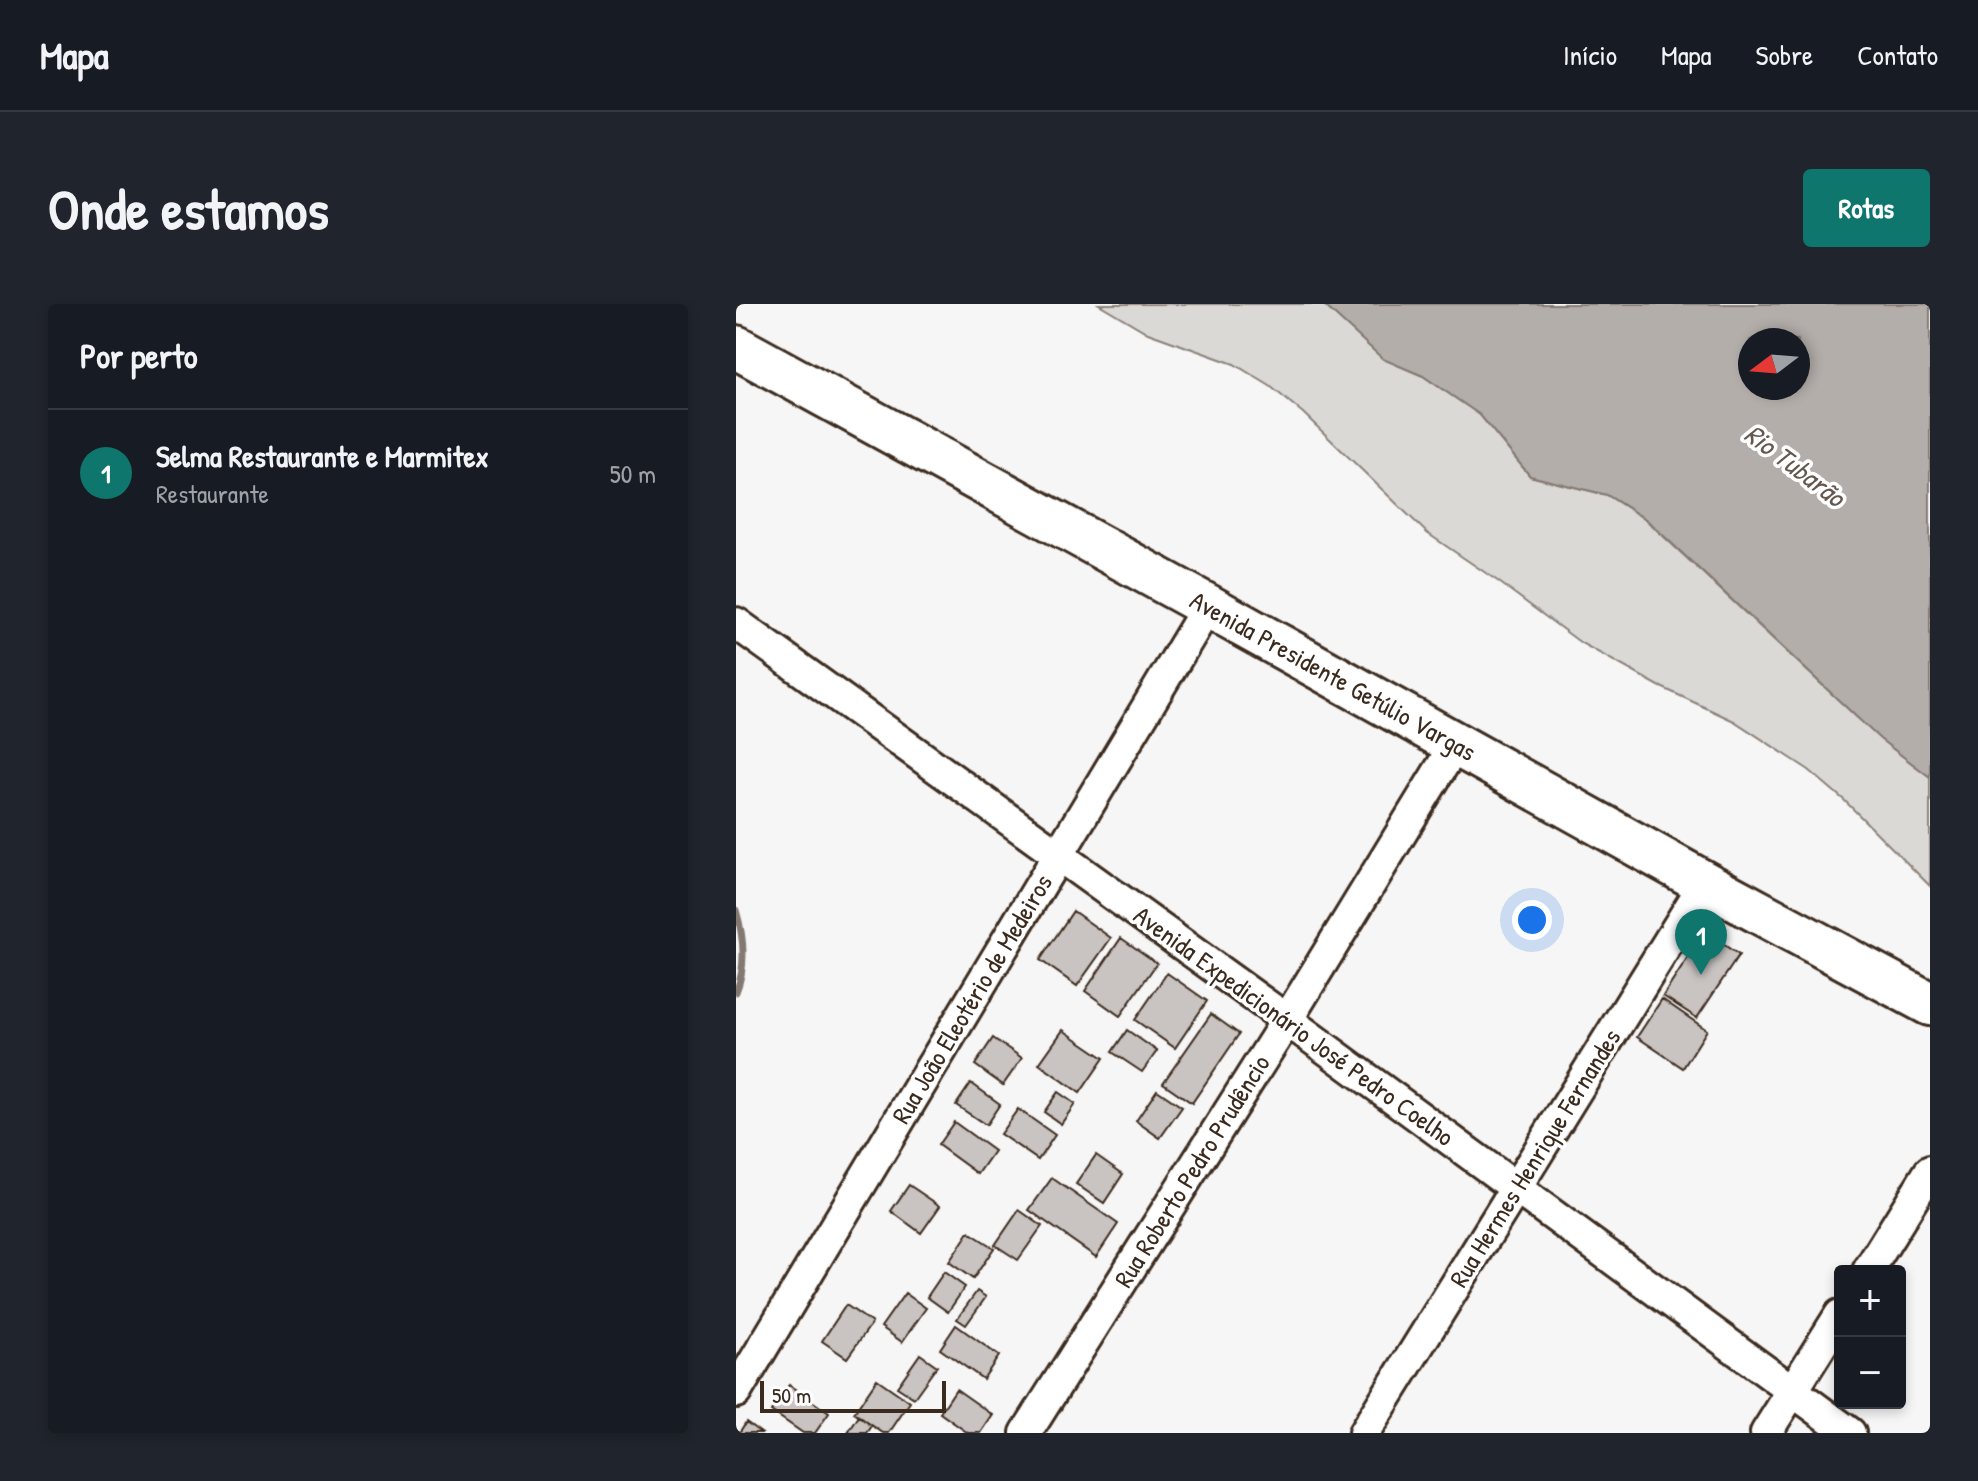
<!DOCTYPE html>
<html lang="pt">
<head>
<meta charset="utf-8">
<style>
	body { margin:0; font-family:"Patrick Hand",sans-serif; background:#20242c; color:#f1f3f6 }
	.controls { position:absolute; right:24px; bottom:24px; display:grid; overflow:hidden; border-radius:8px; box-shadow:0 4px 12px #0003 }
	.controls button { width:72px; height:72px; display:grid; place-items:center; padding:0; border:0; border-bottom:2px solid #363941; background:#171b24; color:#f1f3f6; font:40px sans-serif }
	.compass { position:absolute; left:1002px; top:24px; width:72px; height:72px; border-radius:50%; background:#171b24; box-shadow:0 4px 12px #0003; rotate:254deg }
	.scale { position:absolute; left:24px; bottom:20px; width:186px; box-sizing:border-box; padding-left:8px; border:4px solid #3b2a1e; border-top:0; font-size:22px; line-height:28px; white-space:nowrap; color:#3b2a1e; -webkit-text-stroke:6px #fff; paint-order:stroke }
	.you { position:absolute; left:796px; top:616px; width:28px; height:28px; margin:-20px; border:6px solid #fff; border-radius:50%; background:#1a73e8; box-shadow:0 0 0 12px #1a73e833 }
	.badge { display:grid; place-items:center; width:52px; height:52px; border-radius:50%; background:#0f766e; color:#fff; font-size:26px; font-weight:700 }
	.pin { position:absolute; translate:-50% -66px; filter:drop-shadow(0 2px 4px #0008) }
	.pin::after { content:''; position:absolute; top:42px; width:28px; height:24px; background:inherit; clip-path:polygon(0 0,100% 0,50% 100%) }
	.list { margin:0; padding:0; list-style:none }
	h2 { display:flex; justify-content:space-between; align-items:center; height:104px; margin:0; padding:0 32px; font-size:34px }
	h2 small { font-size:26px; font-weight:400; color:#9ea1a6 }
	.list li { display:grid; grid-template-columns:52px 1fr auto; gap:24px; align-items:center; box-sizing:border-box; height:128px; padding:0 32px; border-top:2px solid #363941 }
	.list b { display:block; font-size:30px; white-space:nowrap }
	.list p { margin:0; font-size:26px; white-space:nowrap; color:#9ea1a6 }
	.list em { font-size:26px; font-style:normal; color:#9ea1a6 }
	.map { position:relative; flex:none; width:1194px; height:1129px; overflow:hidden; border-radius:8px }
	header { display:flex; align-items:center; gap:48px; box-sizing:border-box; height:112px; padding:0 40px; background:#171b24; border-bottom:2px solid #363941 }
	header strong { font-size:38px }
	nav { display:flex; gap:44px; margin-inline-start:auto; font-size:28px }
	.intro { display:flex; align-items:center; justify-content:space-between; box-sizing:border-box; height:192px; padding:0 48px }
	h1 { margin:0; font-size:56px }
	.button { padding:20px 36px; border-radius:8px; background:#0f766e; color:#fff; font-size:28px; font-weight:700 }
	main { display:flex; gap:48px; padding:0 48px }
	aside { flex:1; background:#171b24; border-radius:8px; box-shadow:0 4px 12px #0003 }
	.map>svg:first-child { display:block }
</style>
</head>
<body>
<header>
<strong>Mapa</strong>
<nav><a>Início</a><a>Mapa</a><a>Sobre</a><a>Contato</a></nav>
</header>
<div class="intro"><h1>Onde estamos</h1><a class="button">Rotas</a></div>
<main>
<aside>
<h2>Por perto<small></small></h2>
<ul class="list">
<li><span class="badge">1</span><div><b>Selma Restaurante e Marmitex</b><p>Restaurante</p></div><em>50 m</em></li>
</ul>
</aside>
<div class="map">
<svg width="1194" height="1129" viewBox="0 0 1194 1129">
	<rect width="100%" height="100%" fill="#f7f6f6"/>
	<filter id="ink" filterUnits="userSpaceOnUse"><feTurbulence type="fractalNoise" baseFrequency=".0125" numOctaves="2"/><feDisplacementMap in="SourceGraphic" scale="16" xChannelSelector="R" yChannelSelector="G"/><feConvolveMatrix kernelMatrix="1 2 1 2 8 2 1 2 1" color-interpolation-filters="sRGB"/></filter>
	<g filter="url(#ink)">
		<path fill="#dbd9d6" stroke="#8b827a" stroke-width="2" d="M363,0H587L647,55L687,72L744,111L794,172L871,191L910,216L1144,435L1194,473V582L1108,496L1073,466L998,417L923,382L845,339L763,278L691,229L567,109L534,82L498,60L412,29Z"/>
		<path fill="#b4aeaa" stroke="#847972" stroke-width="2" fill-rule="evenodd" d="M587,0H1194V473L1144,435L911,216L871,191L794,172L744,111L687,72L647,55ZM1014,36H1062V84H1014Z"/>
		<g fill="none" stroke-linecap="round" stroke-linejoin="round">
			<path stroke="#847972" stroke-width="7" d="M0,606C8,633 11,661 0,688"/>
		</g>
		<path fill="#c9c3c1" stroke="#3b2a1e" stroke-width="2" d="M337,607L375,634L341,682L304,656Z
			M969,628L1003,651L961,714L927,692Z
			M385,634L421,659L384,712L349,687Z
			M431,669L471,697L439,744L399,716Z
			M926,695L971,726L947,764L901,733Z
			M475,710L503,730L456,799L427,779Z
			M327,726L368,754L344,789L303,760Z
			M391,726L421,747L406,768L376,748Z
			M257,734L286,754L267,781L239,761Z
			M235,779L264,800L250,821L220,801Z
			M421,786L446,803L424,834L400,817Z
			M322,788L339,800L325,820L308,808Z
			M282,805L319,831L302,856L264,830Z
			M218,818L258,847L242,870L202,841Z
			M360,851L387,870L368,899L340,880Z
			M316,874L382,920L360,953L293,906Z
			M173,881L204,902L185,929L155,907Z
			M283,906L306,922L282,956L259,941Z
			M233,928L258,944L237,975L213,958Z
			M208,968L229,983L212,1008L191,993Z
			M241,987L250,993L230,1021L221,1015Z
			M169,989L190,1004L166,1038L145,1023Z
			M110,1001L136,1019L111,1054L86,1037Z
			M220,1021L263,1052L247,1075L204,1045Z
			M184,1050L201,1062L178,1094L161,1083Z
			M141,1075L174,1098L153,1129H147L118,1109Z
			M53,1081L93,1109L79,1129H67L35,1107Z
			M220,1085L257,1111L245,1129H232L204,1109Z
			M123,1112L136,1122L131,1129H112Z
			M10,1118L25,1129H3Z"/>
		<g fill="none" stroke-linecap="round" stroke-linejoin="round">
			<defs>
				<path id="minor" d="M0,319L551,716L1114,1129
					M1132,967L1194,867
					M0,1088L472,302
					M290,1129L551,716L719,441
					M628,1129L969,579
					M1030,1129L1104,1011"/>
				<path id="secondary" d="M0,43L472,302L969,579L1194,700"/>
			</defs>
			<use href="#minor" stroke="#3b2a1e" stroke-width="36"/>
			<use href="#secondary" stroke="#3b2a1e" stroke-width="48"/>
			<use href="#minor" stroke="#fff" stroke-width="30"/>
			<use href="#secondary" stroke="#fff" stroke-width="42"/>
		</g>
	</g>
	<g text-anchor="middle" stroke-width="7" stroke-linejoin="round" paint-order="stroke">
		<g font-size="26" fill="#3b2a1e" stroke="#fff">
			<text transform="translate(597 372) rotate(29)" y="9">Avenida Presidente Getúlio Vargas</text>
			<text transform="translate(236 695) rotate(-59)" y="9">Rua João Eleotério de Medeiros</text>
			<text transform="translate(558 722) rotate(36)" y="9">Avenida Expedicionário José Pedro Coelho</text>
			<text transform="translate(799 854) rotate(-58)" y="9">Rua Hermes Henrique Fernandes</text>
			<text transform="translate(456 867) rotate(-58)" y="9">Rua Roberto Pedro Prudêncio</text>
		</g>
		<g font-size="28" font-style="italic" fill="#65584f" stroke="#fff">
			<text transform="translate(1059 161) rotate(37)" y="10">Rio Tubarão</text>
		</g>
	</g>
</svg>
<div class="controls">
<button>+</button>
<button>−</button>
</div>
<svg class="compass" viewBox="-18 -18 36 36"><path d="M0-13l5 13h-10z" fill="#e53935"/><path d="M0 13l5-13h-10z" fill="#9ea1a6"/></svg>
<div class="scale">50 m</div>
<div class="you"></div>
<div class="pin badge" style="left:965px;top:671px">1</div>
</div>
</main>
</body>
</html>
